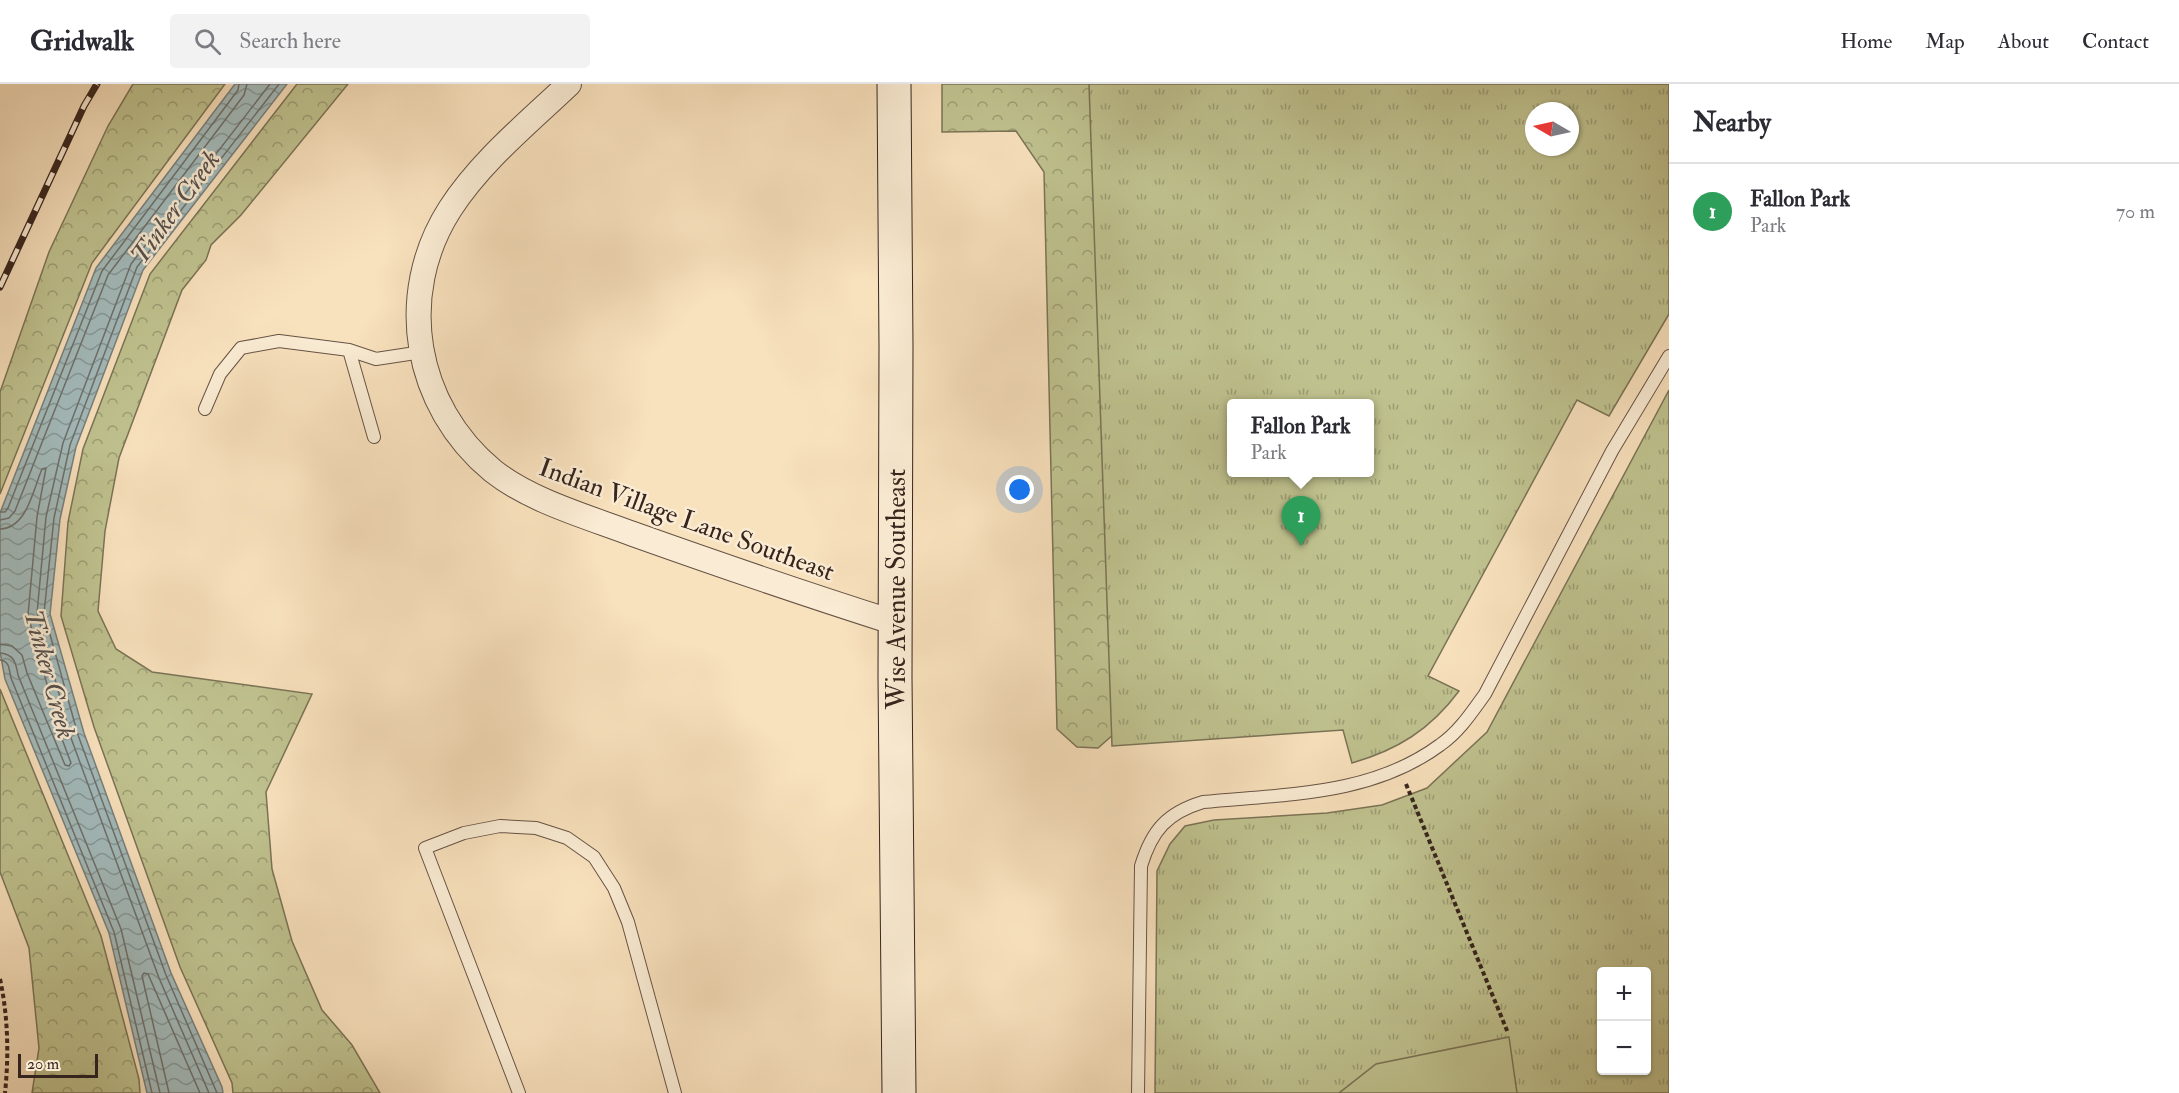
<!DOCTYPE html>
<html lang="en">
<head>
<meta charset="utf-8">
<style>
	body { margin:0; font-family:"IM FELL Double Pica",serif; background:#f2f2f3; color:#2b2b33 }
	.controls { position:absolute; right:18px; bottom:18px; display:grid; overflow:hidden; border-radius:6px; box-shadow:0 2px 4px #0004 }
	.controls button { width:54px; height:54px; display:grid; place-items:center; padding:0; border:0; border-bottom:2px solid #e1e1e2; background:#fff; color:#2b2b33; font:30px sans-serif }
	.compass { position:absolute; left:1525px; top:18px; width:54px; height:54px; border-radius:50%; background:#fff; box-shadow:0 2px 4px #0004; rotate:279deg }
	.scale { position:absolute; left:18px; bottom:15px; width:80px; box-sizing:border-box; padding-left:6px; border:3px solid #37241d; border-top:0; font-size:16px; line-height:21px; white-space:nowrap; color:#37241d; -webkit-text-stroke:4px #faecd4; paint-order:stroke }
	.you { position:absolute; left:1020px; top:406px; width:21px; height:21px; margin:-15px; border:4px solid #fff; border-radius:50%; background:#1a73e8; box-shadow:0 0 0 9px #1a73e833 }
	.badge { display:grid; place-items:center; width:39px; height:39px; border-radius:50%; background:#0f766e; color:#fff; font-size:20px; font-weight:700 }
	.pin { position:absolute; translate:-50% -50px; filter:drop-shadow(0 2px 3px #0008) }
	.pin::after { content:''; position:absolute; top:32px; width:21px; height:18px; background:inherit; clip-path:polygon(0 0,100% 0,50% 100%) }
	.popup { position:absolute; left:1227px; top:315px; width:147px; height:78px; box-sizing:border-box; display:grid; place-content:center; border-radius:6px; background:#fff; filter:drop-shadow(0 2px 4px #0005); font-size:20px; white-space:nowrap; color:#7c7c81 }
	.popup b { font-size:22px; color:#2b2b33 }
	.popup::after { content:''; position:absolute; left:50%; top:100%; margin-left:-12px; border:12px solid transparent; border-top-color:#fff }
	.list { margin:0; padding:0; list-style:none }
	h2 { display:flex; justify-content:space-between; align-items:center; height:78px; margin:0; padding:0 24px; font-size:26px }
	h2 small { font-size:20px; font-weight:400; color:#7c7c81 }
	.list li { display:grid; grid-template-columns:39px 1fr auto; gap:18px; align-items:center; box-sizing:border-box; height:96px; padding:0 24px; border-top:2px solid #e1e1e2 }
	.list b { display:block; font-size:22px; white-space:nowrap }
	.list p { margin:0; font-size:20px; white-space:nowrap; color:#7c7c81 }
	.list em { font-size:20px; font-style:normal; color:#7c7c81 }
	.icon { flex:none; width:33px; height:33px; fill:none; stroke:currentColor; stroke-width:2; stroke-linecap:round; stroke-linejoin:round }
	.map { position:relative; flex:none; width:1669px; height:1009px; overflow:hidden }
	header { display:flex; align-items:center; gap:36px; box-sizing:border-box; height:84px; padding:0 30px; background:#fff; border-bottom:2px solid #e1e1e2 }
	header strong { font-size:28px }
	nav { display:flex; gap:33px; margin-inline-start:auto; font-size:21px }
	.search { width:420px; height:54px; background:#f2f2f3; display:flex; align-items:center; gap:15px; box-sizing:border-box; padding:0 21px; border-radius:6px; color:#7c7c81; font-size:22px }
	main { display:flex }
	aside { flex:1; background:#fff }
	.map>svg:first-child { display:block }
</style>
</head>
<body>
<header>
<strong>Gridwalk</strong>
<div class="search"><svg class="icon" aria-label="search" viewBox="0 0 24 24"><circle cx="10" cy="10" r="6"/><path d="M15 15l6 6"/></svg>Search here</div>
<nav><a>Home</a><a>Map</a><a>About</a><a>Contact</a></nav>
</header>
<main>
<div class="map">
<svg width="1669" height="1009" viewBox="0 0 1669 1009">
	<defs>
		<pattern id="forest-crowns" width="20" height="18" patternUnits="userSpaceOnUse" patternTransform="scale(1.5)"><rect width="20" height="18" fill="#bfc28f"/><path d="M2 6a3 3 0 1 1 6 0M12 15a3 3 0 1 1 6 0" fill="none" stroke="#9c9d74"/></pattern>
		<pattern id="park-tufts" width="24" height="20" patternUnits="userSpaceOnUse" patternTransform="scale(1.5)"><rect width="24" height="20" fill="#bfc28f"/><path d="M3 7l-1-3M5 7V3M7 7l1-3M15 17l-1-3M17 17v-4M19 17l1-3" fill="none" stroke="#9c9d74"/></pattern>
		<pattern id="water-waves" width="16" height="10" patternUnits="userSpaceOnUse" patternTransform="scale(1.5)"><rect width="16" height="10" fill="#a3bbbc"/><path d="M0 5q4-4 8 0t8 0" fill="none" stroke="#869898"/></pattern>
	</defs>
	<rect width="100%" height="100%" fill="#f8e1bd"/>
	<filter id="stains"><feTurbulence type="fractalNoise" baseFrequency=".00333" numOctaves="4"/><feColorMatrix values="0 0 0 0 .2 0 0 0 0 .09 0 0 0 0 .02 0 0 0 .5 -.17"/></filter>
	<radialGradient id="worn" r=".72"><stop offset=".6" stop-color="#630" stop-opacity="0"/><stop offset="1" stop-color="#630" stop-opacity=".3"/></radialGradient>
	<path fill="url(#forest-crowns)" stroke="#7b7356" stroke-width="1.5" d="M133,0H225L92,179L0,410V308L49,168L108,42Z
		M297,0H348L241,131L211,161L206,176L182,206L119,374L105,447L98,527L116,565L152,588L312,610L266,708L272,785L292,857L322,926L352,961L380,1009H233L232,999L180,883L94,643L61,532L68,438L83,365L150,190Z
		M942,0H1202L1232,320V388L1123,642L1098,664L1077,663L1057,645L1044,88L1016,47L942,48Z
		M0,605L101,852L139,995L140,1009H32L39,964L29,864L0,788Z"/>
	<path fill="url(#park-tufts)" stroke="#7b7356" stroke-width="1.5" fill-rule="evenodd" d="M1089,0H1669V230L1609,332L1577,316L1428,592L1459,607C1430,646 1397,666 1352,679L1343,646L1112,662ZM1534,27H1570V63H1534ZM1232,320H1370V388H1232Z
		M1669,306V1009H1155L1157,787L1170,760L1185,742L1214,736L1327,729L1382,721L1427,704L1487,648ZM1602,888H1646V986H1602Z"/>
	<path fill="#bfc28f" stroke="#7b7356" stroke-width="1.5" d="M1509,953L1517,1009H1339L1376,980Z"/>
	<path fill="url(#water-waves)" stroke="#787f7c" stroke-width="1.5" d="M235,0H287L143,186L76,363L60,435L50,530L84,649L171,889L222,1003L223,1009H147L109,849L5,595L0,568V429L96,184Z"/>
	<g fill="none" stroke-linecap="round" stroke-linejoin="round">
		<path stroke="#6d706c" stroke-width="1.5" d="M0,428H5L8,424L102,187L238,6L239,0
			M0,436L9,434L15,427L108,191L244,11L247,0
			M0,445C27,444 33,406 42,385L46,384L37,433L28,531L62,655L71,679L69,682L65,681L27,589L22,571L12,562L0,560
			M0,569C14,570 16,579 18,591L121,845L160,1009
			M0,576C10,577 9,586 11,594L114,848L152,1009
			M169,1009L142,892L144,889L148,890L200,1009
			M209,1009L159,894L71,654L37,529L46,433L63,359L131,180L270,0
			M217,1009L166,891L78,651L44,529L54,434L70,361L137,183L279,0"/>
		<defs>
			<path id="lane" d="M349,266L374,353
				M205,325L220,290L241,264L279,257L349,266L376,275L422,268
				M519,1009L425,764L464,749L500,742L536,744L567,754L594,773L614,804L628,838L675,1009
				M1138,1009L1141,782C1152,746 1167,729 1203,718C1285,710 1371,712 1440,661C1459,648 1472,628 1485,610L1612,367L1669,272"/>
			<path id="street" d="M569,0C528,39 481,77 450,125C395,211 414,322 493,387C531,417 588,433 633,450C720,481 808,511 896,539"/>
			<path id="secondary" d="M894,0L896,263L895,593L899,1009"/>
		</defs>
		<use href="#lane" stroke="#675345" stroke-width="14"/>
		<use href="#street" stroke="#675345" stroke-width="26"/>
		<use href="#secondary" stroke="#37241d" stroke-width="35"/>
		<path stroke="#37241d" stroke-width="4" stroke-dasharray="4.5 3" stroke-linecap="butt" d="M1406,700L1508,949
			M0,895C8,932 9,971 5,1009"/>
		<use href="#lane" stroke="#faecd4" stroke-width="12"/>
		<use href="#street" stroke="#faecd4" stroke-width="24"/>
		<use href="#secondary" stroke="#faecd4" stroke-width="33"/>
		<defs>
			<path id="rail" d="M0,203L84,22L97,0"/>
		</defs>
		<use href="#rail" stroke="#37241d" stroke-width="7"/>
		<use href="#rail" stroke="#faecd4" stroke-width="4.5" stroke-dasharray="14" stroke-linecap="butt"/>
	</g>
	<g text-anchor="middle" stroke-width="5" stroke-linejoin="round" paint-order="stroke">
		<g font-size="26" fill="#37241d" stroke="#faecd4">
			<text transform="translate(687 435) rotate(20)" y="9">Indian Village Lane Southeast</text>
			<text transform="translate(896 505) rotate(-90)" y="9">Wise Avenue Southeast</text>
		</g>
		<g font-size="27" font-style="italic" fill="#57514d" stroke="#faecd4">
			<text transform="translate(175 123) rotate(-54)" y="9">Tinker Creek</text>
			<text transform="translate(50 590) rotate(75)" y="9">Tinker Creek</text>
		</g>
	</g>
	<rect width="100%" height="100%" filter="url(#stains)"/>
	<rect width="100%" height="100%" fill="url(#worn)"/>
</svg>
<div class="controls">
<button>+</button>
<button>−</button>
</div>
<svg class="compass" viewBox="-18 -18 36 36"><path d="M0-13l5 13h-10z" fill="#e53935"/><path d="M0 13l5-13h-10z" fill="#7c7c81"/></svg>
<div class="scale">20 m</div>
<div class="you"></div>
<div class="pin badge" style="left:1301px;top:462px;background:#2e9e5b">1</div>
<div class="popup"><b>Fallon Park</b>Park</div>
</div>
<aside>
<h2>Nearby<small></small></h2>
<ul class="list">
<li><span class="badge" style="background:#2e9e5b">1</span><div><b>Fallon Park</b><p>Park</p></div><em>70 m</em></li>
</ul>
</aside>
</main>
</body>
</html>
